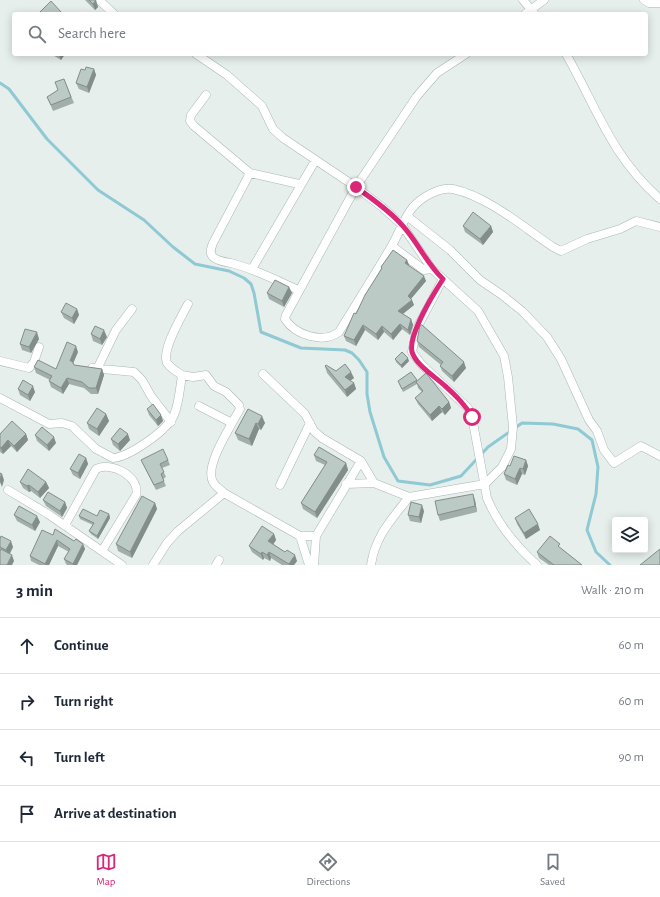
<!DOCTYPE html>
<html lang="en">
<head>
<meta charset="utf-8">
<style>
	body { margin:0; font-family:"Alegreya Sans",sans-serif; background:#f6f6f7; color:#1f2937 }
	.controls { position:absolute; right:12px; bottom:12px; display:grid; overflow:hidden; border-radius:4px; box-shadow:0 2px 10px #0003 }
	.controls button { width:36px; height:36px; display:grid; place-items:center; padding:0; border:0; border-bottom:1px solid #e0e1e3; background:#fff; color:#1f2937; font:20px sans-serif }
	.stop { position:absolute; width:12px; height:12px; margin:-9px; border:3px solid #db2777; border-radius:50%; background:#fff }
	.stop.end { background:#db2777; border-color:#fff; box-shadow:0 1px 4px #0008 }
	.list { margin:0; padding:0; list-style:none }
	h2 { display:flex; justify-content:space-between; align-items:center; height:52px; margin:0; padding:0 16px; font-size:17px }
	h2 small { font-size:13px; font-weight:400; color:#747a83 }
	.list li { display:grid; grid-template-columns:26px 1fr auto; gap:12px; align-items:center; box-sizing:border-box; height:56px; padding:0 16px; border-top:1px solid #e0e1e3 }
	.list b { display:block; font-size:15px; white-space:nowrap }
	.list em { font-size:13px; font-style:normal; color:#747a83 }
	.icon { flex:none; width:22px; height:22px; fill:none; stroke:currentColor; stroke-width:2; stroke-linecap:round; stroke-linejoin:round }
	.map { position:relative; flex:none; width:660px; height:565px; overflow:hidden }
	.search { position:absolute; background:#fff; box-shadow:0 2px 10px #0003; left:12px; right:12px; top:12px; height:44px; display:flex; align-items:center; gap:10px; box-sizing:border-box; padding:0 14px; border-radius:4px; color:#747a83; font-size:15px }
	.sheet { height:276px; background:#fff }
	nav { display:flex; justify-content:space-around; align-items:center; box-sizing:border-box; height:56px; border-top:1px solid #e0e1e3; background:#fff; font-size:11px; color:#747a83 }
	nav a { display:grid; justify-items:center; gap:2px }
	nav .on { color:#db2777 }
	.map>svg:first-child { display:block }
</style>
</head>
<body>
<div class="map">
<svg width="660" height="565" viewBox="0 0 660 565">
	<rect width="100%" height="100%" fill="#e6efeb"/>
	<g fill="none" stroke-linecap="round" stroke-linejoin="round">
		<path stroke="#8ec9d4" stroke-width="3" d="M0,83L9,89L47,139L98,190L144,220L173,247L195,264L229,271L244,278L251,284L254,293L261,332L301,348L345,350L352,353L359,360L367,372V394L370,412L384,457L398,481L430,485L461,476L488,447L522,423L553,424L578,429L592,440L598,467L596,494L587,530L596,552L610,565"/>
		<defs>
			<path id="street" d="M99,0L114,14
				M523,0L534,13
				M644,0L649,3H660
				M525,14L544,0
				M196,54L227,75L262,106L273,129L283,138L356,187L382,207L402,225L432,269L478,311L504,356L508,377L513,427L511,449L502,467L485,484L409,497L374,483L346,484
				M466,54L437,73L417,96L356,187L286,315L285,319C295,335 323,344 339,332C356,304 374,276 391,247C399,234 403,219 413,207C422,197 439,187 453,189C489,197 523,227 553,247L561,251L587,239L620,229L636,221L660,227
				M566,54C597,108 611,156 660,199
				M206,95L191,115L190,121L194,126L250,173L299,184
				M250,173L213,243C211,248 209,253 213,257C217,261 225,262 231,263C255,269 276,280 298,290
				M407,216L450,250L480,280L502,295L522,311L547,337L561,359L589,420L597,431L604,450L614,463L641,446L660,456
				M392,246L424,270L432,269
				M252,269L315,161
				M443,279L417,328L412,352L421,364L468,408L472,417L487,498C498,525 516,546 537,565
				M0,361L29,368L34,362L39,347
				M92,368L134,372L142,380L151,396L171,422
				M97,369L116,330L132,309
				M263,374L305,414L314,431L322,438L361,461L374,483
				M182,375C177,372 170,367 167,363C161,350 182,316 188,304
				M0,398L49,424L62,423L72,426L96,449L113,458C129,457 168,430 174,415C179,403 180,388 182,375L193,377L206,375L214,386L226,392L239,405L240,409L232,423
				M199,406L232,423C225,436 205,468 213,482C215,486 220,489 224,493
				M280,485L310,423
				M8,490L48,514L122,565
				M65,525L96,469C111,461 141,477 136,495L102,551
				M300,536L309,565
				M153,565L167,543L178,531L224,493L300,536H316L361,461
				M216,565L219,560
				M314,565L316,536
				M371,565C375,536 392,519 409,497"/>
		</defs>
		<use href="#street" stroke="#a8b8b2" stroke-width="9"/>
		<use href="#street" stroke="#fff" stroke-width="8"/>
	</g>
	<path fill="#a1aea9" d="M85,0H95L98,7L95,10Z
		M51,54H65L61,60Z
		M94,69L96,75L89,93L79,89L76,83L85,70Z
		M64,79L74,103L53,111L47,97L58,90Z
		M463,226H491L493,232L483,245L465,232Z
		M407,260L409,266L426,281L411,299L414,305L403,314L411,319L413,325L410,335L402,329L393,340L384,332L378,340L365,330L356,346L346,341L344,336L381,269V267Z
		M289,287L292,293L284,307L269,299L267,293Z
		M77,309L79,315L74,324L64,318L61,312Z
		M91,334L107,337L102,345L93,341Z
		M39,339L31,353L22,350L20,344Z
		M417,341L466,368L454,382L442,371L440,366L441,365L419,347Z
		M78,352L73,363L74,365L102,369L104,375L98,394H91L84,388L69,384L63,394L51,387L49,381L50,380L36,373L34,367L56,369Z
		M395,359L409,361L402,368L396,362Z
		M325,366L336,371L354,378L350,381L354,383L356,389L347,397L327,373Z
		M411,372L417,381L449,402L451,408L445,415L442,412L432,421L418,404L415,398L422,392L418,388L417,384L403,392L398,381Z
		M18,389L35,392L30,401L20,395Z
		M147,409L161,415L163,421L158,426L149,415Z
		M248,409L265,423L261,430L259,429L252,446L238,440L235,433Z
		M106,414L109,421L99,436L89,429L87,423Z
		M0,434H26L28,440L17,452L11,446L3,454L0,452Z
		M35,435L56,443L49,451L37,441Z
		M111,439L130,440L120,451L113,445Z
		M314,455L346,463L348,470L317,518L303,509L301,503L325,465L316,461Z
		M86,458L88,464L80,479L73,475L70,469Z
		M141,460H168L170,465L162,468L166,477L163,479L166,486L156,490Z
		M526,460L528,466L525,475L522,474L517,485L506,480L504,474L510,466Z
		M20,482H46L49,488L40,498L31,491L29,492L23,488Z
		M43,500L65,502L67,508L62,517L46,506Z
		M475,500L477,512L440,521L438,515Z
		M155,503L157,509L132,558L118,551L116,544Z
		M424,511L421,523L410,521L408,515Z
		M109,514L110,518L98,539L91,534L89,531L93,525L80,519L79,516H97Z
		M14,515L40,522L35,531L17,521Z
		M515,518L540,530L526,539L517,524Z
		M274,534L276,540L273,544L297,561L294,565H282L271,558L270,561L264,558L263,560L252,552L249,546Z
		M53,535L83,544L85,549L77,565H67L66,564L64,559L69,552L58,546L49,565H39L31,561L30,556Z
		M0,539L13,547L10,554L14,561L0,565Z
		M562,549L582,565H549L539,558L537,552Z"/>
	<path fill="#838d89" d="M96,0L98,7L95,10L93,4Z
		M60,54H65L61,60L59,55Z
		M94,69L96,75L89,93L87,87Z
		M491,226L493,232L483,245L480,239Z
		M407,260L409,265L407,268L405,263Z
		M424,276L426,281L409,301L408,296Z
		M289,287L292,293L284,307L282,301Z
		M412,300L414,305L400,316L398,311Z
		M77,309L79,315L74,324L72,318Z
		M411,319L413,325L410,335L408,330Z
		M400,324L402,329L393,340L391,334Z
		M363,325L365,330L356,346L354,340Z
		M382,326L384,332L378,340L376,334Z
		M104,330L107,337L102,345L100,339Z
		M37,332L39,339L31,353L29,347Z
		M76,346L78,352L72,366L70,361Z
		M408,358L409,361L402,368L401,365Z
		M464,362L466,368L454,382L452,376Z
		M102,369L104,375L98,394L96,388Z
		M351,372L354,378L347,383L345,377Z
		M67,378L69,384L63,394L61,388Z
		M354,383L356,389L347,397L345,390Z
		M33,386L35,392L30,401L28,395Z
		M449,402L451,408L445,415L442,409Z
		M439,406L442,412L432,421L430,415Z
		M106,414L109,421L99,436L97,429Z
		M161,415L163,421L158,426L156,420Z
		M262,416L265,423L261,430L258,424Z
		M256,423L259,429L252,446L249,439Z
		M26,434L28,440L17,452L14,446Z
		M128,434L130,440L120,451L118,444Z
		M54,437L56,443L49,451L47,445Z
		M8,440L11,446L3,454L1,448Z
		M86,458L88,464L80,479L78,473Z
		M526,460L528,466L525,475L523,469Z
		M346,463L348,470L317,518L315,512Z
		M520,468L522,474L517,485L515,479Z
		M2,474L4,480L2,487L0,482V479Z
		M46,482L49,488L40,498L38,492Z
		M29,485L31,491L29,492L27,486Z
		M473,494L475,500L477,512L475,506Z
		M65,502L67,508L62,517L60,511Z
		M155,503L157,509L132,558L130,552Z
		M422,505L424,511L421,523L419,517Z
		M109,514L110,518L98,539L97,536Z
		M37,516L40,522L35,531L32,525Z
		M538,524L540,530L526,539L524,533Z
		M274,534L276,540L271,548L268,541Z
		M57,540L58,546L49,565H46L45,564Z
		M11,541L13,547L8,556L6,550Z
		M83,544L85,549L77,565H73V564Z
		M262,552L264,558L263,560L261,554Z
		M269,552L271,558L270,561L267,555Z
		M12,555L14,561L12,565H7Z
		M295,555L297,561L294,565H289V564Z"/>
	<path fill="#bbcac4" stroke="#838d89" d="M89,0H96L93,4Z
		M51,1L62,13L61,14H38Z
		M86,67L94,69L87,87L76,83L81,69L85,70Z
		M64,79L71,97L51,105L47,97L58,90L55,82Z
		M473,212L491,226L480,239L463,226Z
		M393,250L407,260L405,263L424,276L408,296L412,300L398,311L411,319L408,330L400,324L391,334L382,326L376,334L363,325L354,340L344,336L354,313L356,314L365,295L382,268L381,267Z
		M275,280L289,287L282,301L267,293Z
		M66,303L77,309L72,318L61,312Z
		M420,325H422L464,362L452,376L440,366L443,362L417,341Z
		M95,326L104,330L100,339L91,334Z
		M25,329L37,332L29,347L20,344Z
		M67,342L76,346L70,361H72L74,365L102,369L96,388H89L82,382L67,378L61,388L49,381L52,376L34,367L38,360L56,369Z
		M402,352L408,358L401,365L395,359Z
		M345,364L351,372L345,377L354,383L345,390L325,366L326,365L336,371Z
		M411,372L417,380L402,389L398,381Z
		M426,373L449,402L442,409L439,406L430,415L415,398L423,391L416,382Z
		M23,380L33,386L28,395L18,389Z
		M153,404L161,415L156,420L147,409Z
		M97,408L106,414L97,429L87,423Z
		M248,409L262,416L258,424L256,423L249,439L235,433Z
		M12,421L26,434L14,446L8,440L1,448H0V434Z
		M42,427L54,437L47,445L35,435Z
		M120,428L128,434L118,444L111,439Z
		M319,447L346,463L315,512L301,503L327,462L314,455Z
		M163,449L168,460L160,464L164,472L161,474L164,481L154,485L141,460Z
		M79,454L86,458L78,473L70,469Z
		M514,456L526,460L523,469L520,468L515,479L504,474L508,465L510,466Z
		M28,469L46,482L38,492L29,485L27,486L20,482Z
		M0,473L2,474L0,479Z
		M48,492L65,502L60,511L43,500Z
		M473,494L475,506L438,515L435,501Z
		M142,496L155,503L130,552L116,544Z
		M411,502L422,505L419,517L408,515Z
		M19,506L37,516L32,525L14,515Z
		M83,509L97,516L100,510L109,514L97,536L89,531L94,523L79,516Z
		M529,509L538,524L524,533L515,518Z
		M262,526L274,534L268,541L285,552L287,550L295,555L289,564L269,552L267,555L262,552L261,554L249,546Z
		M55,529L74,541L76,539L83,544L73,564L64,559L70,549L57,540L45,564L30,556L42,530L53,535Z
		M1,536L11,541L6,550L0,547V539Z
		M550,536L560,544L558,546L582,565H554L537,552Z
		M1,549L12,555L7,565H0V551Z
		M660,549V565H640Z"/>
	<g fill="none" stroke-linecap="round" stroke-linejoin="round">
		<path stroke="#db2777" stroke-width="5" d="M356,187C372,199 389,210 402,225C418,242 426,263 443,279C434,293 408,335 412,352C416,365 434,376 444,385C455,395 465,404 472,417"/>
	</g>
</svg>
<div class="controls">
<button><svg class="icon" aria-label="layers" viewBox="0 0 24 24"><path d="M12 4l9 5-9 5-9-5zM3 14l9 5 9-5"/></svg></button>
</div>
<div class="stop" style="left:472px;top:417px"></div>
<div class="stop end" style="left:356px;top:187px"></div>
<div class="search"><svg class="icon" aria-label="search" viewBox="0 0 24 24"><circle cx="10" cy="10" r="6"/><path d="M15 15l6 6"/></svg>Search here</div>
</div>
<section class="sheet">
<h2>3 min<small>Walk · 210 m</small></h2>
<ul class="list">
<li><svg class="icon" aria-label="ahead" viewBox="0 0 24 24"><path d="M12 20V5M6 11l6-6 6 6"/></svg><div><b>Continue</b></div><em>60 m</em></li>
<li><svg class="icon" aria-label="right" viewBox="0 0 24 24"><path d="M7 20v-9h11M14 6l5 5-5 5"/></svg><div><b>Turn right</b></div><em>60 m</em></li>
<li><svg class="icon" aria-label="left" viewBox="0 0 24 24"><path d="M17 20v-9H6M10 6l-5 5 5 5"/></svg><div><b>Turn left</b></div><em>90 m</em></li>
<li><svg class="icon" aria-label="arrive" viewBox="0 0 24 24"><path d="M6 21V4h12l-3 4 3 4H6"/></svg><div><b>Arrive at destination</b></div></li>
</ul>
</section>
<nav>
<a class="on"><svg class="icon" aria-label="map" viewBox="0 0 24 24"><path d="M3 6l6-2 6 2 6-2v14l-6 2-6-2-6 2zM9 4v14M15 6v14"/></svg>Map</a>
<a><svg class="icon" aria-label="directions" viewBox="0 0 24 24"><path d="M12 3l9 9-9 9-9-9zM9 14v-3h6M13 9l2 2-2 2"/></svg>Directions</a>
<a><svg class="icon" aria-label="saved" viewBox="0 0 24 24"><path d="M7 4h10v16l-5-4-5 4z"/></svg>Saved</a>
</nav>
</body>
</html>
